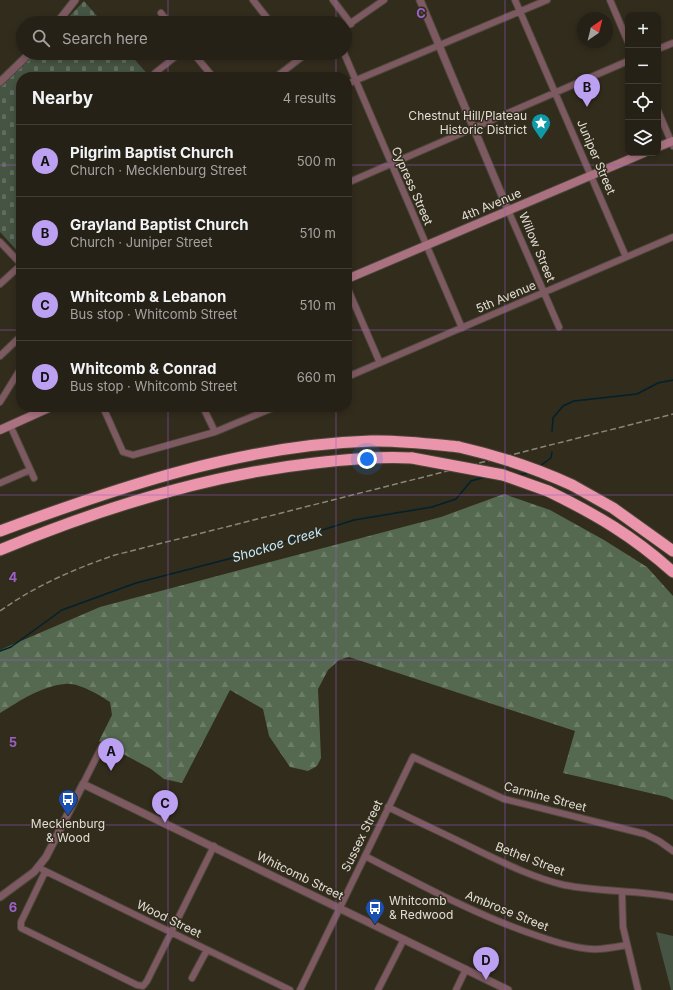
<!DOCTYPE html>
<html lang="en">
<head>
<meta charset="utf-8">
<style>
	body { margin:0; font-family:Inter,sans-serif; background:#322e23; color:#f1f3f6 }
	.controls { position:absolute; right:12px; top:12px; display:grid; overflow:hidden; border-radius:8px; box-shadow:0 2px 6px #0003 }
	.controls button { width:36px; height:36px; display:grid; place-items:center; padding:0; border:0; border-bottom:1px solid #423e35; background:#262116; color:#f1f3f6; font:20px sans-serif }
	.compass { position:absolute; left:577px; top:12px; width:36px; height:36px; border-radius:50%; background:#262116; box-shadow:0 2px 6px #0003; rotate:35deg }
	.you { position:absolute; left:367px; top:459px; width:14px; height:14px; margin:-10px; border:3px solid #fff; border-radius:50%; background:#1a73e8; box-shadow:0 0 0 6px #1a73e833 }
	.badge { display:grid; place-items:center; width:26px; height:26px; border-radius:50%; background:#bca0f2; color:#111; font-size:13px; font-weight:700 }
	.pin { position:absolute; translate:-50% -33px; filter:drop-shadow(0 1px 2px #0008) }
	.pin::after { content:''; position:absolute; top:21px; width:14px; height:12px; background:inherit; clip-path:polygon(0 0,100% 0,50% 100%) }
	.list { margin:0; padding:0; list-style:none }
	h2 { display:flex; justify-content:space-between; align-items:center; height:52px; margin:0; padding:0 16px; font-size:17px }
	h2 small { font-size:13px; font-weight:400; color:#a4a3a1 }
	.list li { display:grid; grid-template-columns:26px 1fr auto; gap:12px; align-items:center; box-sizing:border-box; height:72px; padding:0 16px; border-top:1px solid #423e35 }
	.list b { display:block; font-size:15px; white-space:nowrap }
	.list p { margin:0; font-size:13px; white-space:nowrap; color:#a4a3a1 }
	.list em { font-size:13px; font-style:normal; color:#a4a3a1 }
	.icon { flex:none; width:22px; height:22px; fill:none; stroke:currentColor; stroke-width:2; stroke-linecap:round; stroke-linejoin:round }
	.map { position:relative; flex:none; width:673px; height:990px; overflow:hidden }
	.search { position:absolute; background:#262116; box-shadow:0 2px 6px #0003; left:16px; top:16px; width:336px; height:44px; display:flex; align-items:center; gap:10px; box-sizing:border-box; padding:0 14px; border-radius:22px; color:#a4a3a1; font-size:15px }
	.panel { position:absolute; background:#262116; box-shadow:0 2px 6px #0003; left:16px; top:72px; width:336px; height:340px; border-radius:16px }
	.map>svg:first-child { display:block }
</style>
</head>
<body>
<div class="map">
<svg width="673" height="990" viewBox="0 0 673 990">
	<defs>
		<pattern id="forest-firs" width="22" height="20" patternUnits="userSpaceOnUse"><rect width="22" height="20" fill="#546950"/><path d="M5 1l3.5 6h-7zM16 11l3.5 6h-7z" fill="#6c7e68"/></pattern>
		<pattern id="cemetery-stones" width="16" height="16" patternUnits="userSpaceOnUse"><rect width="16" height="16" fill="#465443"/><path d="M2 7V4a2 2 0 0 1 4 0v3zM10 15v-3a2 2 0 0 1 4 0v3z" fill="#606c5d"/></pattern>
	</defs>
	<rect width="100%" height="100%" fill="#322c1d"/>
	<path fill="#465443" d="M656,932L673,936V990H671Z"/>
	<path fill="url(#forest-firs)" d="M504,494L550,510L604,540L647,567L673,596V800L667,797L563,773L575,731L349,657L339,660L328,670L318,689L321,758L317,766L308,771L290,767L269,736L263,709L230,690L182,783L164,779L151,769L99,741L112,715L110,702C99,695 78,682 65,684C41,686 20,701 0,713V650L100,607L441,517Z"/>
	<path fill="url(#cemetery-stones)" d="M84,1L103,23H63Z
		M33,53H129L150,77H21V255L0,232V86Z"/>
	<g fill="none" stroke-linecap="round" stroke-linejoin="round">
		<path stroke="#00212e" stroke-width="1.5" d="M552,431L553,418L563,406L574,401L637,394L658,383L673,380
			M540,466L551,458L552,452
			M516,475L530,473
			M0,651L11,647L62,610L136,583L240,556L354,520L432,507L456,499L471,481L485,477"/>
		<defs>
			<path id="minor" d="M253,0L271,23
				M333,0L351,24
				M515,0L626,257
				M610,0L628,42
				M161,13L169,23
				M218,23L220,21
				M345,27L384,0
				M658,49L673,43
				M193,53L213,77
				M344,53L462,328
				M155,73L180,53
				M276,77L307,53
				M347,84L547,0
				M658,111L673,146
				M347,183L628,61
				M508,210L559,327
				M0,242L21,264
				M0,284L21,265
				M347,287L380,363
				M0,356L21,336
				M347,377L673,237
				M0,402L21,368
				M103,407L123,452L133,455L215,432L275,407
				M203,407L215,432
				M10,425L34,478
				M0,483L30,470
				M83,784L102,746
				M388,807C418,822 449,836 479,851C506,864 534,878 564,885C600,892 637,890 673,897
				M365,856C421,885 478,916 538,936C555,942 573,948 591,949C603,950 615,947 627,945
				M43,870L290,990
				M45,872L21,922V928L137,985L143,986L147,981L214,846
				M622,892L623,927L638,990
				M192,978L207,950
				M300,990L413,757L504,799L645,834L659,841L673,851
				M378,990L404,939
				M456,990L466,969"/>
			<path id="tertiary" d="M420,0L508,210
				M57,23L75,0
				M0,82L30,53
				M0,897L34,872L46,857L83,784L508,990"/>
			<path id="secondary" d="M658,147L673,141
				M347,279L644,153
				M0,430L51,407"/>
			<path id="motorway" d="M572,485L613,508L673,551
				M548,491C597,515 633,536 673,572
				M0,531C119,487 243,445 371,441C400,440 430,444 459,447
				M0,550C101,508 206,475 315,463C348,459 379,456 412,458"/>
		</defs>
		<use href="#minor" stroke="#4e483a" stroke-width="8"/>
		<use href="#tertiary" stroke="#4e483a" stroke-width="9"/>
		<use href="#secondary" stroke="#4e483a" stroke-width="10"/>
		<use href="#motorway" stroke="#4e483a" stroke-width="13"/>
		<use href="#minor" stroke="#7d5962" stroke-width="6"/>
		<use href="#tertiary" stroke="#7d5962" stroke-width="7"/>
		<use href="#secondary" stroke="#aa7280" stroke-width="8"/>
		<use href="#motorway" stroke="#eb95ac" stroke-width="11"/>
		<path stroke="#8a8579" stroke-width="1.5" stroke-dasharray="6 3" stroke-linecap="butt" d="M0,611C35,586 74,569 115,555L673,414"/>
		<defs>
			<path id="motorway-bridge" d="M459,447C498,456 535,468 572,485
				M412,458L503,475L548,491"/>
		</defs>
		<use href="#motorway-bridge" stroke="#4e483a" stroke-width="13" stroke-linecap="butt"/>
		<use href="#motorway-bridge" stroke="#eb95ac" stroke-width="11"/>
	</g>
	<path fill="none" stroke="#9a61c6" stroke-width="1" stroke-opacity="0.55" d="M168,0V23M336,0V23M505,0V990M168,53V77M336,53V77M0,165H21M347,165H673M0,330H21M347,330H673M168,407V990M336,407V990M0,495H673M0,660H673M0,825H673"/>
	<defs>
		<symbol id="sight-pin" viewBox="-11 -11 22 30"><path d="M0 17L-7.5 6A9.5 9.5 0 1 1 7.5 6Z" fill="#0f9aa8" stroke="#322c1d"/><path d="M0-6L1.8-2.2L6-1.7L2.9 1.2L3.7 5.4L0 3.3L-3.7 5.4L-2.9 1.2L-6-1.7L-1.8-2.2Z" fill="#fff"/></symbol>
		<symbol id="bus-pin" viewBox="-11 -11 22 30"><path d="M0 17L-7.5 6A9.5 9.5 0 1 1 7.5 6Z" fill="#1a4fb4" stroke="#322c1d"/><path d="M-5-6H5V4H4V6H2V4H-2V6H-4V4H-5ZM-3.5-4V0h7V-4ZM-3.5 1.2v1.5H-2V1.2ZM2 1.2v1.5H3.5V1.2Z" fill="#fff"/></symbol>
	</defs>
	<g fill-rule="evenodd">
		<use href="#sight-pin" x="530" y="112" width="22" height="30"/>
		<use href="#bus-pin" x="57" y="788" width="22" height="30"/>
		<use href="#bus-pin" x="364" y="897" width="22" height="30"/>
	</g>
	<g text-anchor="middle" stroke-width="3" stroke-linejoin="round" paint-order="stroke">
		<g font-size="12" fill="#e2ded5" stroke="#322c1d" text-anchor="end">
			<text x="527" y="120">Chestnut Hill/Plateau<tspan x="527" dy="14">Historic District</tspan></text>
			<text x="68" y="828" text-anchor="middle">Mecklenburg<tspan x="68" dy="14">&amp; Wood</tspan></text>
			<text x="389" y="905" text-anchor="start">Whitcomb<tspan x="389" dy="14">&amp; Redwood</tspan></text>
		</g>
		<g font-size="12" fill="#e2ded5" stroke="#322c1d">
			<text transform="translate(596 157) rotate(67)" y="4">Juniper Street</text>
			<text transform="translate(412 186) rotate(66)" y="4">Cypress Street</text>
			<text transform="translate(491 205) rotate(-23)" y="4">4th Avenue</text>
			<text transform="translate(537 247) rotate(67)" y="4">Willow Street</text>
			<text transform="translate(506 297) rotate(-23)" y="4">5th Avenue</text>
			<text transform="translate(545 797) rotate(15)" y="4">Carmine Street</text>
			<text transform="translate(362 836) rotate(-64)" y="4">Sussex Street</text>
			<text transform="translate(530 859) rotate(21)" y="4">Bethel Street</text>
			<text transform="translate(300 876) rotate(26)" y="4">Whitcomb Street</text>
			<text transform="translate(507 911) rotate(22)" y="4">Ambrose Street</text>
			<text transform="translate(169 919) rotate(26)" y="4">Wood Street</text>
		</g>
		<g font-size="13" font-style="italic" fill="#c5ebfd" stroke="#322c1d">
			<text transform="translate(277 544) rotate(-17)" y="5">Shockoe Creek</text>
		</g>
	</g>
	<g font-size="13" text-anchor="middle" font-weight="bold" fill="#9a61c6" stroke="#322c1d" stroke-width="3" stroke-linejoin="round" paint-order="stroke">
		<text x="421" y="18">C</text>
		<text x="13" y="582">4</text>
		<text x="13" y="747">5</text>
		<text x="13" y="912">6</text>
	</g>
</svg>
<div class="controls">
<button>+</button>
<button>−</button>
<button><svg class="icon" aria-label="locate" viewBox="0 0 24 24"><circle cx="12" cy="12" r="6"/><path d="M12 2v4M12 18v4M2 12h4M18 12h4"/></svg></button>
<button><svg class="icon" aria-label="layers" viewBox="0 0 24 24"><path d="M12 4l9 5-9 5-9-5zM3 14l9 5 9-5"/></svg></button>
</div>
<svg class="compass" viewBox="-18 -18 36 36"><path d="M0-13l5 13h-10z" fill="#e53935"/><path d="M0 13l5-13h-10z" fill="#a4a3a1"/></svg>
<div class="you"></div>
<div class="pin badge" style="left:111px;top:771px">A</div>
<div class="pin badge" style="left:587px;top:107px">B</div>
<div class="pin badge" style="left:165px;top:823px">C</div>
<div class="pin badge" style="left:486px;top:980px">D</div>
<div class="search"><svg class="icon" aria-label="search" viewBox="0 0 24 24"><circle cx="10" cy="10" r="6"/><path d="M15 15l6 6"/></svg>Search here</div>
<section class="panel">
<h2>Nearby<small>4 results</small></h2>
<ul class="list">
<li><span class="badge">A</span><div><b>Pilgrim Baptist Church</b><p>Church · Mecklenburg Street</p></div><em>500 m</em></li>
<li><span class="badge">B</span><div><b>Grayland Baptist Church</b><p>Church · Juniper Street</p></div><em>510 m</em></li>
<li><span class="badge">C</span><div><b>Whitcomb &amp; Lebanon</b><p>Bus stop · Whitcomb Street</p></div><em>510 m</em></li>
<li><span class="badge">D</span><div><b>Whitcomb &amp; Conrad</b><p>Bus stop · Whitcomb Street</p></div><em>660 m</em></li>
</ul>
</section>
</div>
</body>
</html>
